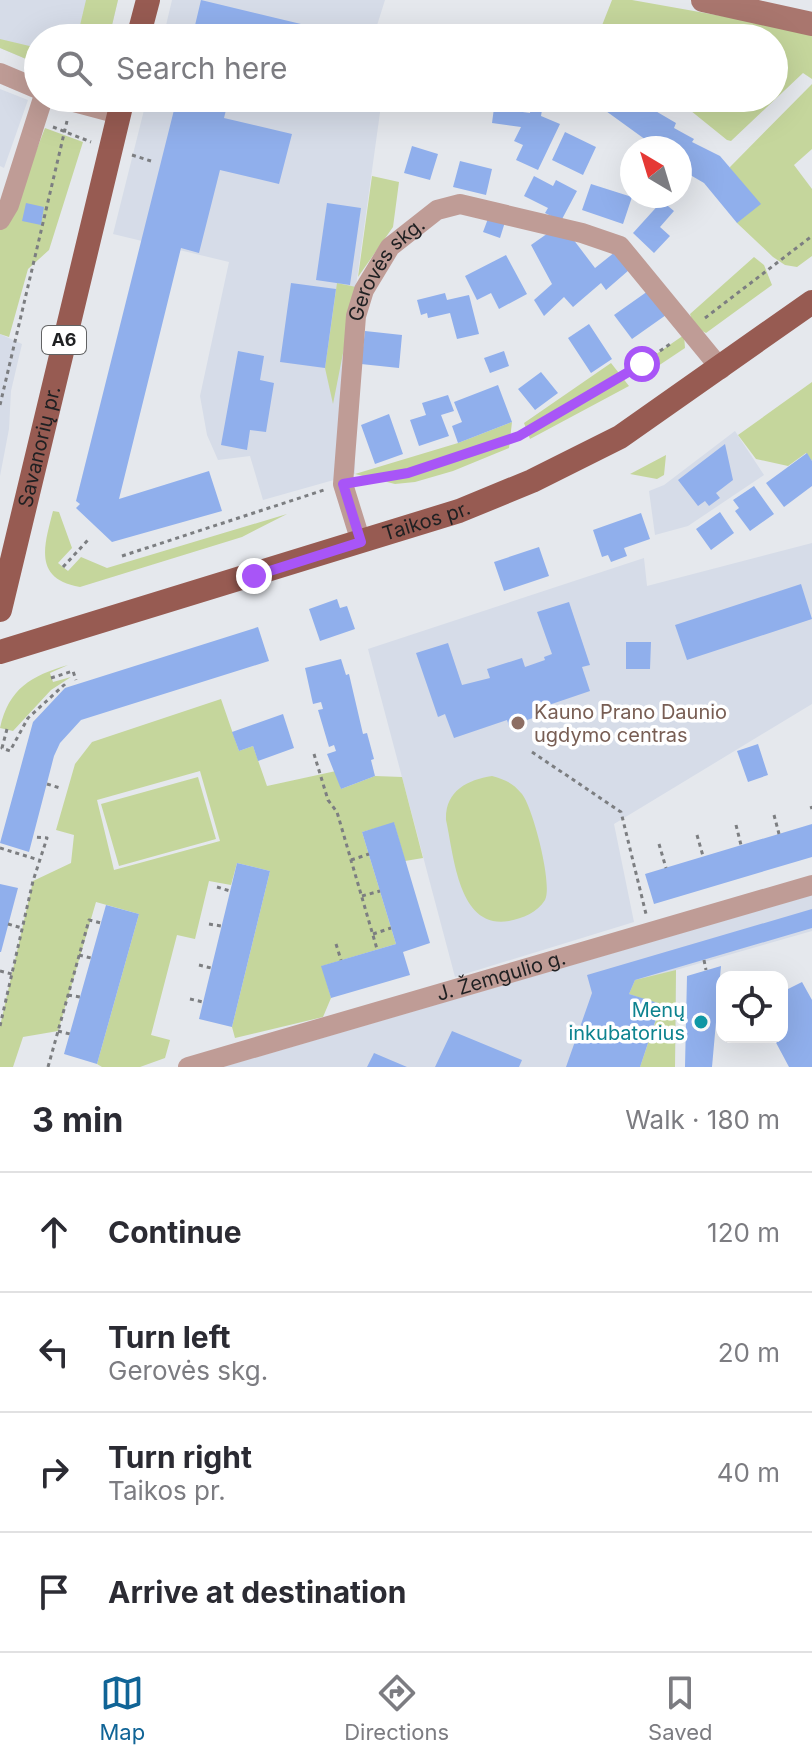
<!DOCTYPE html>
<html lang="en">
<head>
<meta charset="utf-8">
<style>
	body { margin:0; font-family:Inter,sans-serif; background:#f2f2f3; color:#2b2b33 }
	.controls { position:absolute; right:24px; bottom:24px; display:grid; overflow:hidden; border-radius:16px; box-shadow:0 8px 32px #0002 }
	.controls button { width:72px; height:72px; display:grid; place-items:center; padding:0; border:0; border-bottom:2px solid #e1e1e2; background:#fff; color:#2b2b33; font:40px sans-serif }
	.compass { position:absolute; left:620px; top:136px; width:72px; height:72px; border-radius:50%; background:#fff; box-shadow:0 8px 32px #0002; rotate:322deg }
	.stop { position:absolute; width:24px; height:24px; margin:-18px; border:6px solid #a855f7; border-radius:50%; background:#fff }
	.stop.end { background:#a855f7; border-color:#fff; box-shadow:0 2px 8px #0008 }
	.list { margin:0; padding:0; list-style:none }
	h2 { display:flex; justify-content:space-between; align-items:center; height:104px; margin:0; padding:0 32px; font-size:34px }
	h2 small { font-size:26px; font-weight:400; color:#7c7c81 }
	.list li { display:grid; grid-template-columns:52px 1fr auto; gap:24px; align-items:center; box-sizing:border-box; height:120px; padding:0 32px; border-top:2px solid #e1e1e2 }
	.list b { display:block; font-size:30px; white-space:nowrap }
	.list p { margin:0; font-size:26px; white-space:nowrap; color:#7c7c81 }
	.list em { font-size:26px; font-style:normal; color:#7c7c81 }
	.icon { flex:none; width:44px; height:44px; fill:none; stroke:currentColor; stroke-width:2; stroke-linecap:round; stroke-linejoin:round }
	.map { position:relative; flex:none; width:812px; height:1067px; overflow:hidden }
	.search { position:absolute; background:#fff; box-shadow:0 8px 32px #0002; left:24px; right:24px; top:24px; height:88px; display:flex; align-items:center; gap:20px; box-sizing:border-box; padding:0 28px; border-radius:44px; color:#7c7c81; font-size:30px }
	.sheet { height:584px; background:#fff }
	nav { display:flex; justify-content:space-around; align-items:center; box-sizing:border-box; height:112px; border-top:2px solid #e1e1e2; background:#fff; font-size:22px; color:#7c7c81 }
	nav a { display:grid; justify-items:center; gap:4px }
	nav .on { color:#106496 }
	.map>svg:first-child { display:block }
</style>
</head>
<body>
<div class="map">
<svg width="812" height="1067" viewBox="0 0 812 1067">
	<rect width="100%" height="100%" fill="#e5e8ed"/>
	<path fill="#d6dce8" d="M0,0H118L109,38H38V64L0,48Z
		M172,0H385L373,38H163Z
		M0,89L28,100L4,168L0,166Z
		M147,98H382L356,286L355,474L263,500L250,456L218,460L207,435L200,396L229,262L113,234Z
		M0,334L22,344L11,391L9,429L0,476Z
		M735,431L764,475L688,526L655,535L649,491L664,485Z
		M812,543V704L614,824L634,922L455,977L368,649L644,558L647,586Z
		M812,895V931L676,970L675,1067H223Z"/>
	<path fill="#c5d69c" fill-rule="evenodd" d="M86,0H118L109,38H77Z
		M612,0H632L789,28L812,36V79L803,73L731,141L727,140L675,98H774V38H597Z
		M0,39L38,48V64L0,48Z
		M812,84V149L794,165L812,189V256L797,267L785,265L773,257L737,223L730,167Z
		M45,128L83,142L49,250L28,269L9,337L0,334V230L8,223Z
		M372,176L399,182L393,227L358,277Z
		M754,257L764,265L772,285L706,333L694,327L690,314Z
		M337,283L356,287L333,404L325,368Z
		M684,335L685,348L655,368L646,361Z
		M611,363L629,386L530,439L524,423Z
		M812,382V461L806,453L788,466L756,459L738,435Z
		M512,422L509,448L453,471L415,482L395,484L355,474L458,443Z
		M666,455L664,475L657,479L630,474Z
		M53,511L59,512L72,548L58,563L68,571L81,557L107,568L287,514L242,537L80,587C33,579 44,546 53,511Z
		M68,665L50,673L53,682L71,677L51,690L13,731L0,728C9,688 31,676 68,665Z
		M221,699L239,751L253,746L267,786L336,771L341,789L375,776L402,777L423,858L405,861L394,823L362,832L396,944L322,966L331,998L323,1017L235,1038L232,1027L270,871L237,863L231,885L209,881L195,939L177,935L151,1035L170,1040L165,1058L140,1067H102L97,1064L139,914L96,902L58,1031L23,1037L13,1067H0V1026L33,881L71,863L74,835L56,830L75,764L92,742ZM200,771L220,841L114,870L97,800Z
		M492,776C506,780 513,783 522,794C533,808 553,885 545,900C537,913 523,918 509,921C458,930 454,855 446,820C445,791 467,780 492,776Z
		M198,777L216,839L119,866L101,804Z
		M676,970L675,1067H640L661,1005L629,994L635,980Z"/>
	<path fill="#90afec" d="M201,0L326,30L324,38H192Z
		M177,98H229L224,118L292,134L279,184L220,170L199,253L181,248L119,499L209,471L222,511L112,542L76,508L80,504L76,501Z
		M260,98H310L306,110Z
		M532,98H544L541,116L560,124L538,170L516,160L523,145L514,141L521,127L492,123L494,108L530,113Z
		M588,98H641L648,102L647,106L676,123L674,128L694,139L692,142L720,156L761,204L737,223L704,183L680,169V148H657Z
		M565,132L596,147L583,175L552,160Z
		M412,146L438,154L430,180L404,173Z
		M460,161L492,169L486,195L453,187Z
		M534,176L553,186L556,180L577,191L561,221L545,213L548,208L524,196Z
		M591,184L632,197L623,224L582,210Z
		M662,201L674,211L660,227L670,236L654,253L633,233Z
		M26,203L44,207L41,225L22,221Z
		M327,203L361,208L350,285L316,280Z
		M489,216L505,222L500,238L483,232Z
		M551,231L573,239L595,268L615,252L629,270L606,290L601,283L573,307L564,297L544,316L534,300L552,284L531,245Z
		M506,255L527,294L499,309L491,293L477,300L465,276Z
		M291,283L336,289L325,368L280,362Z
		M648,291L666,315L632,339L614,315Z
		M445,293L447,300L469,295L479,334L457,339L450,313L428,318L427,313L421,315L417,300Z
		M589,324L612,359L591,373L568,338Z
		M365,331L402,335L399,368L361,364Z
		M238,351L264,356L260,380L274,383L266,432L250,430L247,450L221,445Z
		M504,351L509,366L490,373L484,358Z
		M541,372L558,393L535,410L518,389Z
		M498,385L512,422L458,443L452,426L462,422L454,402Z
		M448,395L454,411L441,415L449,436L419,446L410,420L426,415L422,403Z
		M389,414L403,454L375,464L361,425Z
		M725,444L733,480L716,493L720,498L709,506L705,501L698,506L678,480Z
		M807,453L812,461V486L784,507L766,483Z
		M754,486L774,514L750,531L735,511L739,508L733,500Z
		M720,512L734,533L711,550L696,529Z
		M641,513L650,539L624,548L627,556L611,562L608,555L602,557L593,530Z
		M539,547L549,576L504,591L494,562Z
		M801,584L812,619L687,660L675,625Z
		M337,599L340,608L347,606L355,629L320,641L309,609Z
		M569,602L590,665L582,667L590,691L537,709L539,716L509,726L507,720L454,738L445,714L438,717L416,653L448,643L462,685L490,678L487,669L522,658L525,667L545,660L544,657L552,654L537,612Z
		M258,627L269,661L81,720L60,743L54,756L29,852L0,843L33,722L65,688Z
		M626,642H651L650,669H626Z
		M341,659L346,675L349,674L363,734L367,733L374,759L371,760L375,776L341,789L327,754L336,751L334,745L329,747L318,710L323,709L321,702L313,704L305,668Z
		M283,714L294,748L258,761L253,746L239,751L232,732Z
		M758,744L768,775L748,782L737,751Z
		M394,822L430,943L403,952L410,975L331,998L321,966L396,944L362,832Z
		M812,824V857L654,904L645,874Z
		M237,863L270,871L232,1027L199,1019Z
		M0,884L18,888L1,952H0Z
		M106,905L139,914L97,1064L64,1054Z
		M812,909V928L635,980L629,994L661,1004L640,1067H566L592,993L587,975Z
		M721,966L712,1067H685L687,976Z
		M802,982L812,1000V1067H789L773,1037H782V992Z
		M452,1031L522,1060L519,1067H435Z
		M374,1053L407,1067H367Z"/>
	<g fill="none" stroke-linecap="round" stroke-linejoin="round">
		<path stroke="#7c7e81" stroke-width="3" stroke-dasharray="4 4" stroke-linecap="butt" d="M65,38L66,31
			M53,127L91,142
			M132,155L151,161
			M705,318L812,236
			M0,405L67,121
			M362,481C476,467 581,406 673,342
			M122,556L324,490
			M63,567L88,540
			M51,678L73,671L76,680
			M7,729L2,748L10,751L28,718L64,685L65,688
			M532,752L621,812L646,914
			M314,754L328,800L337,812L377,949
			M47,784L60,788
			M811,806L812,809
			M774,815L779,834
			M736,825L741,845
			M697,835L703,856
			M659,844L666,868
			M0,848L39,860
			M351,860L369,854
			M217,887L230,891
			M362,896L380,891
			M8,924L22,928
			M209,924L221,926
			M373,934L391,928
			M336,944L341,960
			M79,955L91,958
			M704,960L706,970
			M199,965L211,968
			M0,971L12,974
			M68,995L80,997
			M190,999L203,1002
			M0,1026L33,881L47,838L33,837
			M58,1031L70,1034
			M48,1067L89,920L101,923"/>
		<g stroke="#bf9c96" stroke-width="20">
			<path d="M0,73L38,89"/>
			<path d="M59,98L119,114"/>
			<path d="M0,220L9,205L43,98"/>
			<path id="s1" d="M361,542L343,484L356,316L364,290L390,247L437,210L460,204L582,233L620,246L721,369"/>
			<path id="s2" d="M188,1067L812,885"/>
		</g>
		<path stroke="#a9766e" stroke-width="24" d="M703,0L812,24"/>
		<g stroke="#975b52" stroke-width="24">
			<path d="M138,38L148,0"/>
			<path id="s3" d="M0,610L123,98"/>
			<path id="s4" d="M0,652L459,511L532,481L620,437L812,302"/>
		</g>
	</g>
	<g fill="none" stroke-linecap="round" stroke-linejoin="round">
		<path stroke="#a855f7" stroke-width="10" d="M254,576L361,542L343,484L408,473L519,436L642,364"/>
	</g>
	<circle fill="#8d6e63" stroke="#fff" stroke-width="3" cx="518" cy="723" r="8"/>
	<circle fill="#0f9aa8" stroke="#fff" stroke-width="3" cx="701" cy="1022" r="8"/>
	<g text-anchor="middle" stroke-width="7" stroke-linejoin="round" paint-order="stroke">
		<rect fill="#fff" stroke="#626364" stroke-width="2" x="42" y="326" width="44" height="28" rx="6"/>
		<g font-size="18" font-weight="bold" fill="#1f2022">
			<text x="64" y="346">A6</text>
		</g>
		<g font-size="20" fill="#1f2022" stroke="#fff">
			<text dy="7" stroke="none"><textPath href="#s1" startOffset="286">Gerovės skg.</textPath></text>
			<text dy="7" stroke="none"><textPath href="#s3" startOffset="168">Savanorių pr.</textPath></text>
			<text dy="7" stroke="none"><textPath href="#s4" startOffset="446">Taikos pr.</textPath></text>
			<text dy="7" stroke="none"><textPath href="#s2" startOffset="326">J. Žemgulio g.</textPath></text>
		</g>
		<g font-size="20" fill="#785e54" stroke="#fff" text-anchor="start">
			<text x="534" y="719">Kauno Prano Daunio<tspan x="534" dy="23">ugdymo centras</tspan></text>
		</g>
		<g font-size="20" fill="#0d838f" stroke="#fff" text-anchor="end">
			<text x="685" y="1017">Menų<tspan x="685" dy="23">inkubatorius</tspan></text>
		</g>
	</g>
</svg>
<div class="controls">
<button><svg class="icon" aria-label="locate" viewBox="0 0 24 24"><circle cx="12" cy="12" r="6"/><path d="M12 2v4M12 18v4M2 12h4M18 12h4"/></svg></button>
</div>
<svg class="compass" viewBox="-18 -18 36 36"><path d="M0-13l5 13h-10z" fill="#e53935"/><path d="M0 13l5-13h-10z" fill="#7c7c81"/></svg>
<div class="stop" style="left:642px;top:364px"></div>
<div class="stop end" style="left:254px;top:576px"></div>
<div class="search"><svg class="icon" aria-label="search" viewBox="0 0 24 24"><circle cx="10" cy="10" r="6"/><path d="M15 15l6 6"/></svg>Search here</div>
</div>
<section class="sheet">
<h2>3 min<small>Walk · 180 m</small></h2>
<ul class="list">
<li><svg class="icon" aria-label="ahead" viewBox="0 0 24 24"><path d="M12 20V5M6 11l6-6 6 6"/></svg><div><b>Continue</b></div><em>120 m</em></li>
<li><svg class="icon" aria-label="left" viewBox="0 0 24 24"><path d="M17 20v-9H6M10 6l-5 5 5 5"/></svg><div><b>Turn left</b><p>Gerovės skg.</p></div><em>20 m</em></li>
<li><svg class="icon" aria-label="right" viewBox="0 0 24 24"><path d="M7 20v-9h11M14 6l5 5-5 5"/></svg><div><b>Turn right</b><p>Taikos pr.</p></div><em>40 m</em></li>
<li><svg class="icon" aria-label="arrive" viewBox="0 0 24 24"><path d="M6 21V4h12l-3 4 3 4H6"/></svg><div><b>Arrive at destination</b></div></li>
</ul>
</section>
<nav>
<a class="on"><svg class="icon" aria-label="map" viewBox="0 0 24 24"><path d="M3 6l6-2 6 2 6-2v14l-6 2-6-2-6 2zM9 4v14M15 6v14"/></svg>Map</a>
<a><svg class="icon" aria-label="directions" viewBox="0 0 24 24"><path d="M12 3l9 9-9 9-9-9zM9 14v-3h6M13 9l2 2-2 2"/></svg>Directions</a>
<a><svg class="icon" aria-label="saved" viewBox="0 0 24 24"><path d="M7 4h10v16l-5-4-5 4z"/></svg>Saved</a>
</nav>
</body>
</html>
